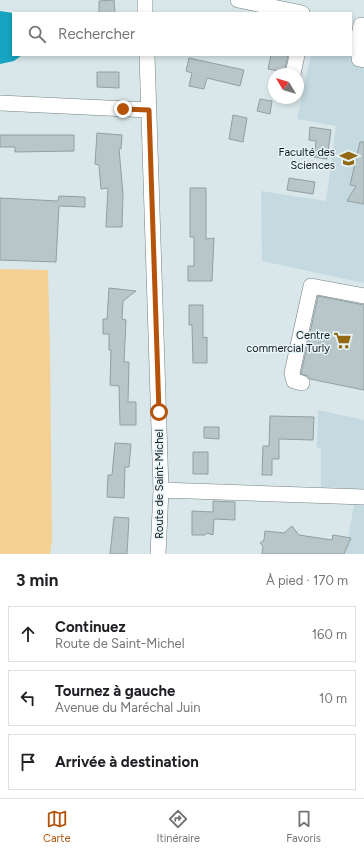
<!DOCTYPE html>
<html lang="fr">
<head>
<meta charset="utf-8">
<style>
	body { margin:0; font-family:Figtree,sans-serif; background:#f6f6f6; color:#202124 }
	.compass { position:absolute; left:268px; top:68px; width:36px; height:36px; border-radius:50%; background:#fff; box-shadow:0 2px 6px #0003; rotate:308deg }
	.stop { position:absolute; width:12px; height:12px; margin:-9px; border:3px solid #b45309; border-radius:50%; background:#fff }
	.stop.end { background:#b45309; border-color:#fff; box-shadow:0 1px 4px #0008 }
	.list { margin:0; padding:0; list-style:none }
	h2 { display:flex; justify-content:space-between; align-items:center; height:52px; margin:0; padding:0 16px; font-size:17px }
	h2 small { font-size:13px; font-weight:400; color:#757577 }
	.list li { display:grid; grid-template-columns:26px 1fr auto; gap:12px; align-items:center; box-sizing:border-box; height:56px; margin:0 8px 8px; padding:0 8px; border:1px solid #e0e0e0; border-radius:0px }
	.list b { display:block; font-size:15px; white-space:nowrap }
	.list p { margin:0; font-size:13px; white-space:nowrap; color:#757577 }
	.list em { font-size:13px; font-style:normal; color:#757577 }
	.icon { flex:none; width:22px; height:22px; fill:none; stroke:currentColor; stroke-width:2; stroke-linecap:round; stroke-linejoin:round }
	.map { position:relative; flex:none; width:364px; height:554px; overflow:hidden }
	.search { position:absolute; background:#fff; box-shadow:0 2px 6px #0003; left:12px; right:12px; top:12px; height:44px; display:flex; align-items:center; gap:10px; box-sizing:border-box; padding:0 14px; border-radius:0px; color:#757577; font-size:15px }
	.sheet { height:244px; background:#fff }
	nav { display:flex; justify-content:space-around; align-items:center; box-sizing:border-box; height:56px; border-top:1px solid #e0e0e0; background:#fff; font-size:11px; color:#757577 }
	nav a { display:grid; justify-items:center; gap:2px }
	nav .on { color:#b45309 }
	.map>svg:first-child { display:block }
</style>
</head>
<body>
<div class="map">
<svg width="364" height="554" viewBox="0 0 364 554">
	<rect width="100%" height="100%" fill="#d9e7ea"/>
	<path fill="#c4dae0" d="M364,43V283L262,261L261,191L326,201L336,126L297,119L311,55H351Z
		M318,410L364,420V554H345L357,489L321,487V448H317Z"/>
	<path fill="#f4d094" d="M0,269L48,270L50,353L52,540L50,554H0Z"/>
	<path fill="#16a4c0" d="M0,11L13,13V55H22L14,61L0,64Z"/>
	<path fill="#b8c5c9" stroke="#929fa2" d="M114,0L115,13H99V1Z
		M271,55H288L284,72L268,69Z
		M189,58L244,70L240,86L207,78L204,89L189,86L192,73L186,71Z
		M97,72H119V88L97,87Z
		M260,99L272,101L270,114L257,111Z
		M233,115L247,118L243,142L229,139Z
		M310,127L331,130L327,159L314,157L316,141L309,140Z
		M97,133L122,135L121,149H119L123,194L122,227H106L108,188L101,189L99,165L95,164Z
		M0,135H74V151L15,152V147H0Z
		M360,142H364V204L347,201L356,186L350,185Z
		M289,178L315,182L313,194L287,190Z
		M190,188H206V239L214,238L212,281H188V266H194V237H190Z
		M59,196L85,197V207L59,206L56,262L0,260V198L58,201Z
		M109,288L136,291L123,301L122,319L126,320L124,362H129L128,402H136V425H120L119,386L110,385L111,350H109V334H103V319H107Z
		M318,296L364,305V390L310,379L308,376L301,374Z
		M189,305H203V338L207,337V363H193L192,325H189Z
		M270,416L314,417L313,440L279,439V459H272V475H262L263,446H269Z
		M204,427H219V439L204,438Z
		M115,443L131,444L129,467H125L124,498L107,497L108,475H112Z
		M193,452H208V474H193Z
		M213,501L235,502V520L214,519L213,535L207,533L205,535H192V511L213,512Z
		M114,517L129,518L127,554H110Z
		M292,526L299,535L332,540L333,535L351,538L344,554H262L263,546L260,543L264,540L265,531L284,533Z"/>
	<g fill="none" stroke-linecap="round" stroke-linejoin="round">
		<defs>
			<path id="minor" d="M145,0V13
				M238,0L302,13
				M361,25L356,51L360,52L359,59L364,60
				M147,55L161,490L158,554
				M293,74L297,55
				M0,103L149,110
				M302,383L294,381L292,373L311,286L364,296
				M161,490L364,497"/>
		</defs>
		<use href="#minor" stroke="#748083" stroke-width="16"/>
		<use href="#minor" stroke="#fff" stroke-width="15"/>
	</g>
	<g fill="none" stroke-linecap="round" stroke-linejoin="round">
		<path stroke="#b45309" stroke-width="5" d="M123,109L149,110L159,412"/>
	</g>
	<defs>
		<symbol id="university-bare" viewBox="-9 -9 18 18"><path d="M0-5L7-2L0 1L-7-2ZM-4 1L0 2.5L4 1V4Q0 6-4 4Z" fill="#936a13" stroke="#e6f4f8" stroke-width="2.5" paint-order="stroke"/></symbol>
		<symbol id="supermarket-bare" viewBox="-9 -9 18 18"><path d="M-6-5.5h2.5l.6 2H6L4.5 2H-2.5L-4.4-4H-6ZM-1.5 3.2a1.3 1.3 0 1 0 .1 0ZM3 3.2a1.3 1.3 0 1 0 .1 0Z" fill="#936a13" stroke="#e6f4f8" stroke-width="2.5" paint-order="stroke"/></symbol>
	</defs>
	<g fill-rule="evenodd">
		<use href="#university-bare" x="336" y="146" width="25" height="25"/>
		<use href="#supermarket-bare" x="330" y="328" width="25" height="25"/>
	</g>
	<g text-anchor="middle" stroke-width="3" stroke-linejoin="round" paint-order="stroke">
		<g font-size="11" fill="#14191a" stroke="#e6f4f8" text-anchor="end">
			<text x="335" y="156">Faculté des<tspan x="335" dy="13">Sciences</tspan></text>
			<text x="330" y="339">Centre<tspan x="330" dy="13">commercial Turly</tspan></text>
		</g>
		<g font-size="11" fill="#14191a" stroke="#e6f4f8">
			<text transform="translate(159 484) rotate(-90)" y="4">Route de Saint-Michel</text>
		</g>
	</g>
</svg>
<svg class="compass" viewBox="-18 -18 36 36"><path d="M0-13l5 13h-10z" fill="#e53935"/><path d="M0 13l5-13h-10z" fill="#757577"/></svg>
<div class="stop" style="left:159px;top:412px"></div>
<div class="stop end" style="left:123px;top:109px"></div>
<div class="search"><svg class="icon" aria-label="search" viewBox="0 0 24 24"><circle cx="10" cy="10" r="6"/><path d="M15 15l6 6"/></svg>Rechercher</div>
</div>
<section class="sheet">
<h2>3 min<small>À pied · 170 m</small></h2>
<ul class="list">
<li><svg class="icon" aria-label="ahead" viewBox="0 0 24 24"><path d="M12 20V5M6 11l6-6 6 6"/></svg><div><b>Continuez</b><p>Route de Saint-Michel</p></div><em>160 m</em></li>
<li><svg class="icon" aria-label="left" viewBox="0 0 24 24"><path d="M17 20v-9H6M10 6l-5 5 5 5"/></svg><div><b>Tournez à gauche</b><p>Avenue du Maréchal Juin</p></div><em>10 m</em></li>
<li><svg class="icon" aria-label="arrive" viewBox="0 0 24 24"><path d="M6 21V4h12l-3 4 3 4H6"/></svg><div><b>Arrivée à destination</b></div></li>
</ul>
</section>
<nav>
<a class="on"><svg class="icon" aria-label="map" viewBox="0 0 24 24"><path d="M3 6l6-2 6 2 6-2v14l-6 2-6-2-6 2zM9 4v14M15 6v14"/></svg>Carte</a>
<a><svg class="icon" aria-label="directions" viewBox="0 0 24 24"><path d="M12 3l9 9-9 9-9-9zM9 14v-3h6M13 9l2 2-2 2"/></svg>Itinéraire</a>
<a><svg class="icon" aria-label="saved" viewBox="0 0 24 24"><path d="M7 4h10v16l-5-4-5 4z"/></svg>Favoris</a>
</nav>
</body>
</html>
